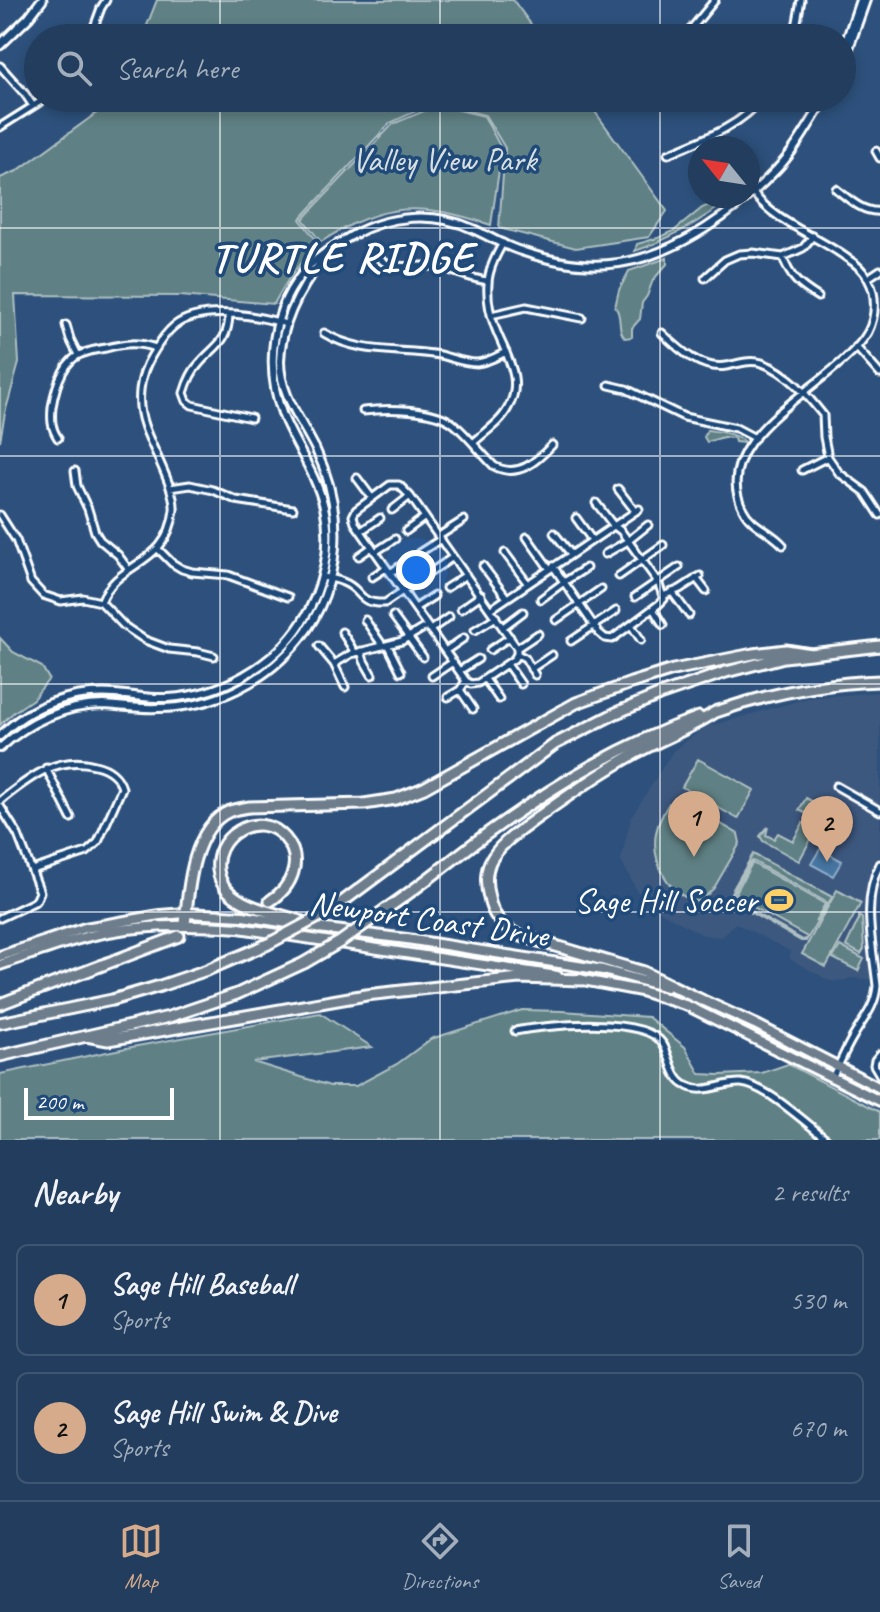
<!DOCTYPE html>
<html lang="en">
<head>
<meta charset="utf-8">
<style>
	body { margin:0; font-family:Caveat,sans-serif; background:#2a4463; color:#f1f3f6 }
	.compass { position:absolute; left:688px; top:136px; width:72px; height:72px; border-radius:50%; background:#223d5d; box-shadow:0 4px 12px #0003; rotate:300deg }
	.scale { position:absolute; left:24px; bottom:20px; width:150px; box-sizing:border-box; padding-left:8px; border:4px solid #fff; border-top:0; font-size:22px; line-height:28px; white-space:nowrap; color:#fff; -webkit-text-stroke:6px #1f4a7a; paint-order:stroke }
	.you { position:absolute; left:416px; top:570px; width:28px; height:28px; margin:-20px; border:6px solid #fff; border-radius:50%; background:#1a73e8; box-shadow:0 0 0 12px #1a73e833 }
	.badge { display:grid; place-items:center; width:52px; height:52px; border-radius:50%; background:#d6ab8b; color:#111; font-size:26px; font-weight:700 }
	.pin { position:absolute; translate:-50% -66px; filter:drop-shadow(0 2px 4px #0008) }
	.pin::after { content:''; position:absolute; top:42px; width:28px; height:24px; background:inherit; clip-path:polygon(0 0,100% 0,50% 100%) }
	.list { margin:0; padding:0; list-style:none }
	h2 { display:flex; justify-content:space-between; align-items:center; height:104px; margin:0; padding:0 32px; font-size:34px }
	h2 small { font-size:26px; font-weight:400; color:#a2aebc }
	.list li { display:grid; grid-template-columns:52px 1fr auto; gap:24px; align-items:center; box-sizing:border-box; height:112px; margin:0 16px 16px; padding:0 16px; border:2px solid #3f5672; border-radius:12px }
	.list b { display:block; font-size:30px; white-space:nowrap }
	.list p { margin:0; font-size:26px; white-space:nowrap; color:#a2aebc }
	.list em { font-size:26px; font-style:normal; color:#a2aebc }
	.icon { flex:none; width:44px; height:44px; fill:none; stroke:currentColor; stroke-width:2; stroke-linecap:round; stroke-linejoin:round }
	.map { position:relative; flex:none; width:880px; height:1140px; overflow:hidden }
	.search { position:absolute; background:#223d5d; box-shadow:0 4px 12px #0003; left:24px; right:24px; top:24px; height:88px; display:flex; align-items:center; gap:20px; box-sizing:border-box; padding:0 28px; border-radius:44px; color:#a2aebc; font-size:30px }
	.sheet { height:360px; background:#223d5d }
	nav { display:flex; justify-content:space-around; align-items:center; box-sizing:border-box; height:112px; border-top:2px solid #3f5672; background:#223d5d; font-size:22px; color:#a2aebc }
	nav a { display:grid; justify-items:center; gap:4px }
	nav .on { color:#d6ab8b }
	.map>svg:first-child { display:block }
</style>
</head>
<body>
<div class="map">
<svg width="880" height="1140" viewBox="0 0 880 1140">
	<rect width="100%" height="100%" fill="#2d517c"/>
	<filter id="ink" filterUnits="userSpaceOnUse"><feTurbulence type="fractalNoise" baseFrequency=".0125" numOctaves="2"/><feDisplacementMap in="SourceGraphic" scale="16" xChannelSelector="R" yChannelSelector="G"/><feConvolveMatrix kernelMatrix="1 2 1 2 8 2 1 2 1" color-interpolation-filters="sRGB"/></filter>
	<g filter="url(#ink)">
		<path fill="#3e597f" d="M880,692V889L867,887V930L871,978L868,979L849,978L846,980L830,981L790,959V951L735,923L722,937L703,935L659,911L637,891L621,860L631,818L673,751L706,727L809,698Z"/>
		<path fill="#5f8084" stroke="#afc0c2" stroke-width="2" fill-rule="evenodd" d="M157,0H513L541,38H142Z
			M109,98H585L667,211L649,237L576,248L499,228L505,148L485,115L435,102L390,123L300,219L319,244C300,261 286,281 274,304L180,296L15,295L19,363L5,413L0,441V178L17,171L102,109Z
			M438,105L484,116L502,150L491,225C423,202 383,201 321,242L303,219L393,124Z
			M722,196H734C704,219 671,239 635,251L637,244L658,238L674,231L702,208L714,203Z
			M667,258V264L653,280L647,296L642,303L640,319L632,328V337L625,338C616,329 623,315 615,307L619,290L629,271Z
			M707,430C719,432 737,433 745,443L735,442L734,438L723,437L707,442L704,437Z
			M0,638L13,652L42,667L49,679L33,699L14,712L0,725Z
			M698,759L754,790L738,819L682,787Z
			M806,798L826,809L819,820L799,810Z
			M669,803L702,813L738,834L740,843L714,888L700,902C669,897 651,862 656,833C658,822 663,813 669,803Z
			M803,823L816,830L799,861L763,841L760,836L768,827L766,835L774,839L778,833L793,841Z
			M753,854L832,897L806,941H801L730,901L729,896ZM753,861L826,902V905L815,922L825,904L752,863L734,896L807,937L806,939L803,940L732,900V895L750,863Z
			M837,890L861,903L826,967L802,954Z
			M859,916L862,918L864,949L861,954L846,946L859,919Z
			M840,946L864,959L858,971L833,958Z
			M522,1010L562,1011L648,1017L685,1047L700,1074L720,1075L762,1073L788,1064L880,1112V1140H0V1074L126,1048L320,1013L372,1047L253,1062L330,1086H356L397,1064L431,1039Z"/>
		<path fill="#4676a3" stroke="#90adc8" stroke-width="2" d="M820,849L842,861L833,876L811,864Z"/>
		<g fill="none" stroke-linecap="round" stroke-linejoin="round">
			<path stroke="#4c6b90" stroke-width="9" stroke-dasharray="9 4.5" stroke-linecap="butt" d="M179,936L270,901"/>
			<defs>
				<path id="minor" d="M90,38L101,8L106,0
					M681,38L687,34L715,0
					M794,38L801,0
					M0,66L25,94L33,106
					M0,127L46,98
					M876,151L880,158
					M668,154C703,139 738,128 763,98
					M836,189C849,199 863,213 880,211
					M753,192C771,220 819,237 847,258C855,263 864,271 868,279C877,295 876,316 868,332C840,383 704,434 743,509C751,526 771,531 783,545
					M373,252C379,258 385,265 394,266C408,268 423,264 439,267C455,271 470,279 488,281
					M783,257C790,278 799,285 818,297
					M705,278L725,260L739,254L753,253L783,257L803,248L813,236
					M868,278L880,270
					M229,315C228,343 215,345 199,364C191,372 187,383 184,393L187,401L192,405L251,418
					M491,315L526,307L582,318
					M66,325L70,339L78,355
					M324,333C360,355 400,348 440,355C452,358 464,363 477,363C488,362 496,357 506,352
					M662,333C679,349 700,370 726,366C738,364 749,359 762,363C788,372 807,395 823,415L824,437L828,457L839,473L865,492L880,515
					M856,347L880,374
					M609,385L626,389L684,417L736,428L755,438
					M363,411C387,408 436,408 455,425C469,437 481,453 494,466C518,479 537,461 552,445
					M58,438C51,428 51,419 52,407C55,389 62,362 81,354C89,351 98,349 106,348C125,343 138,342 156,348
					M473,443C485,432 501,422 508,408C525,379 505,355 495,327C490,314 487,298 488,284C488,270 496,255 503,243
					M802,470L828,457
					M75,471L77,486L88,509L95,532L100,540L118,555L129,570
					M357,478L372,498
					M170,488L190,485L213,490L236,500L293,509
					M618,489L635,511
					M392,510L410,496
					M0,515L16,540L31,582L43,595L61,601L83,598L101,602L124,626L145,640L169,649L198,652L214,656
					M576,518L592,540
					M361,531L380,518
					M406,531L425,517
					M554,533L571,554
					M439,536L464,520
					M527,537L549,568
					M158,549L172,563L182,569L192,572L228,575L288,597
					M375,552L395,539
					M419,553L441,539
					M505,553L528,584
					M605,554L628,541L648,525
					M359,556L372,547
					M483,566L507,598
					M553,566L599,633L605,638L612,639L659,604L664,599L658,582L621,531L613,525L596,503
					M390,573L409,560
					M619,576L663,545
					M322,577C329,578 337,579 343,582C364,590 356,604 385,603L453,557
					M372,577L386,568
					M696,578L706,591
					M446,588L466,575
					M672,592L689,615
					M663,596L680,589L700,576
					M635,597L679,567
					M541,599L564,582L586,568
					M101,602C118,559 167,568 174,510C176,489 151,447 144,425C136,402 139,376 152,355C158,345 164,334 174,326C201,305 255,315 286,324
					M415,608L434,596
					M461,609L481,595
					M491,609L639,509
					M653,609L663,625
					M393,616L423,657
					M365,620L383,646
					M556,620L601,589
					M631,625L641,640
					M503,627L523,612
					M430,630L449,617
					M475,630L496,617
					M342,632L355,653
					M571,641L616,611
					M319,646L334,664L345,687
					M388,646L401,672
					M517,648L538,634
					M490,650L510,637
					M361,651L364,661L372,675
					M445,651L464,638
					M517,654L525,658L535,675
					M334,664L351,654L402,641L427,626
					M507,664L521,684
					M531,669L552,655
					M459,671L478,659
					M432,676L453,662
					M485,679L499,699
					M466,681L355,523L353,516L356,510L390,485H399L410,496L517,648
					M466,681L471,684L478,683L514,659L517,654V648
					M460,690L473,709
					M448,697L460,690L466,681
					M46,768L71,818
					M836,786L880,811
					M0,801C28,779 57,754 95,765C108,768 118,775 122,788L98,842L87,852L32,870
					M0,806L18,835L40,892L37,899L34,902L0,918
					M515,1031C545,1025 645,1015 663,1044C671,1057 672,1080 687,1086C704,1095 723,1082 741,1083C766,1085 808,1125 828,1140
					M880,1054L875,1060L874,1065L880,1075
					M832,1077C840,1064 845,1050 853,1037C863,1019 875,1008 877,986C873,947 861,900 880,864"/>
				<path id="tertiary" d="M842,53L860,0
					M842,68L866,0
					M0,736C30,705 72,691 115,694C132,695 150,699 168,698C220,695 273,667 302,622C323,589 333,546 324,507C316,474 296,447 283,416C264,367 271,306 308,267C320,255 337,244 351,236C388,215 434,211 473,229C489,236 504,246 521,251C553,262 586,268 619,263C677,255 738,210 777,169C797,148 810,122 826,98
					M0,748C28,722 65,705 104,705C122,706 140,709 158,708C213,708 266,682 300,639C343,585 345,510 316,450C302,421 280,395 280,361C281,322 300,288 324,258"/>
				<path id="secondary" d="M0,45L29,17L42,0"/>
				<path id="primary" d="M0,956L85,928L160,915L186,913L243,916L318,928L407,939L603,970L666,987
					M0,965C35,953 71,939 108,932C151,924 195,925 239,928L557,976
					M578,979L641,991L688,1006L880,1101
					M698,998L755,1024L880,1088"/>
				<path id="motorway" d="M713,713C766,694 824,683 880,681
					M270,901C292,887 304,860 285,838C259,807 209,837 219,875C228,911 290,913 318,928
					M386,909C424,884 458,854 495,828C560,782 623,744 699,717
					M330,911L555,744L616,713L659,695L726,672L784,657L880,646
					M185,925C188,890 192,827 230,811C236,809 243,808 249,807L364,804L396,799L424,788L576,703L631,683L673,670L753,654L786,650L811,654
					M701,1000L644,972L518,935C503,927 492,916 489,898C486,887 485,874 490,862C499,844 518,832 534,820C567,796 600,773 636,753C663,738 692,728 717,711
					M0,1004L179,936
					M0,1023L112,1000L160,986L207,970L268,944
					M86,1036L108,1040L366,995L519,978L582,980
					M0,1056L169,1017L237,994L304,963"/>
			</defs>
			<use href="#minor" stroke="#fff" stroke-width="11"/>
			<use href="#tertiary" stroke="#fff" stroke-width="12"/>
			<use href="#secondary" stroke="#fff" stroke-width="13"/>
			<use href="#primary" stroke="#fff" stroke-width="14"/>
			<use href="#motorway" stroke="#fff" stroke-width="15"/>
			<use href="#minor" stroke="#1f4a7a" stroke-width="5"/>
			<use href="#tertiary" stroke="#1f4a7a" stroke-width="6"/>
			<use href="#secondary" stroke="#1f4a7a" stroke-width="7"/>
			<use href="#primary" stroke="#6d7d8c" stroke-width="8"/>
			<use href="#motorway" stroke="#6d7d8c" stroke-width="9"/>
			<defs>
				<path id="motorway-bridge" d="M268,944L330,911
					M304,963L340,942L386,909"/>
			</defs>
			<use href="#motorway-bridge" stroke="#fff" stroke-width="15" stroke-linecap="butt"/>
			<use href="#motorway-bridge" stroke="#6d7d8c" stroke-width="9"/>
		</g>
	</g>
	<path fill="none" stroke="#fff" stroke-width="2" stroke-opacity="0.55" d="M220,0V38M440,0V38M660,0V38M220,98V1140M440,98V1140M660,98V1140M0,228H880M0,456H880M0,684H880M0,912H880"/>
	<defs>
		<symbol id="stadium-bare" viewBox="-9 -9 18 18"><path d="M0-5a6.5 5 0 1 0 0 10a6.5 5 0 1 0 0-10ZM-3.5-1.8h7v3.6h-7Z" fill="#ffd166" stroke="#1f4a7a" stroke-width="2.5" paint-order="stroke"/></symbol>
	</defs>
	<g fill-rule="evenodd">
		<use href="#stadium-bare" x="759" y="880" width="40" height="40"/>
	</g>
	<g text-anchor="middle" stroke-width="7" stroke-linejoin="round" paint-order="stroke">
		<g font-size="34" fill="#d7dfe0" stroke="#1f4a7a">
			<text x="444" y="171">Valley View Park</text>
		</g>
		<g font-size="34" fill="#fff" stroke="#1f4a7a" text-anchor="end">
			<text x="757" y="912">Sage Hill Soccer</text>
		</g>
		<g font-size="34" fill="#fff" stroke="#1f4a7a">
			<text transform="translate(429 918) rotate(8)" y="12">Newport Coast Drive</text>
		</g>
		<g font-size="42" font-weight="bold" letter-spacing="2" fill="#fff" stroke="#1f4a7a">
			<text x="343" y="271">TURTLE RIDGE</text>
		</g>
	</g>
</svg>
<svg class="compass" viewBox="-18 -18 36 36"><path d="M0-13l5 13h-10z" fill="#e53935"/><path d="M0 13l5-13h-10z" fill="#a2aebc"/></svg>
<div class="scale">200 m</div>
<div class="you"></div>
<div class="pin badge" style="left:694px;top:857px">1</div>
<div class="pin badge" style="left:827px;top:862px">2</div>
<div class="search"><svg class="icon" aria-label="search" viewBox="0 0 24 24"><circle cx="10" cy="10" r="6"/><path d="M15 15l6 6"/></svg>Search here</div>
</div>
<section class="sheet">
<h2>Nearby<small>2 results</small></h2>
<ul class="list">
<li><span class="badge">1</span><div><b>Sage Hill Baseball</b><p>Sports</p></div><em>530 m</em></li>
<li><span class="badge">2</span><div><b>Sage Hill Swim &amp; Dive</b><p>Sports</p></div><em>670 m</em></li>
</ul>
</section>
<nav>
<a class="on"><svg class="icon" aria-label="map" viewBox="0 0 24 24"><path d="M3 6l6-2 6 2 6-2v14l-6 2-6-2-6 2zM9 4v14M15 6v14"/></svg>Map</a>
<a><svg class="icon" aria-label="directions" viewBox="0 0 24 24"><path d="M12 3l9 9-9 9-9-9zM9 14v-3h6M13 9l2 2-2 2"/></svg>Directions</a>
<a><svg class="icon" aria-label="saved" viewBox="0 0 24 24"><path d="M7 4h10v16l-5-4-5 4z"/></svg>Saved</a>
</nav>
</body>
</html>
